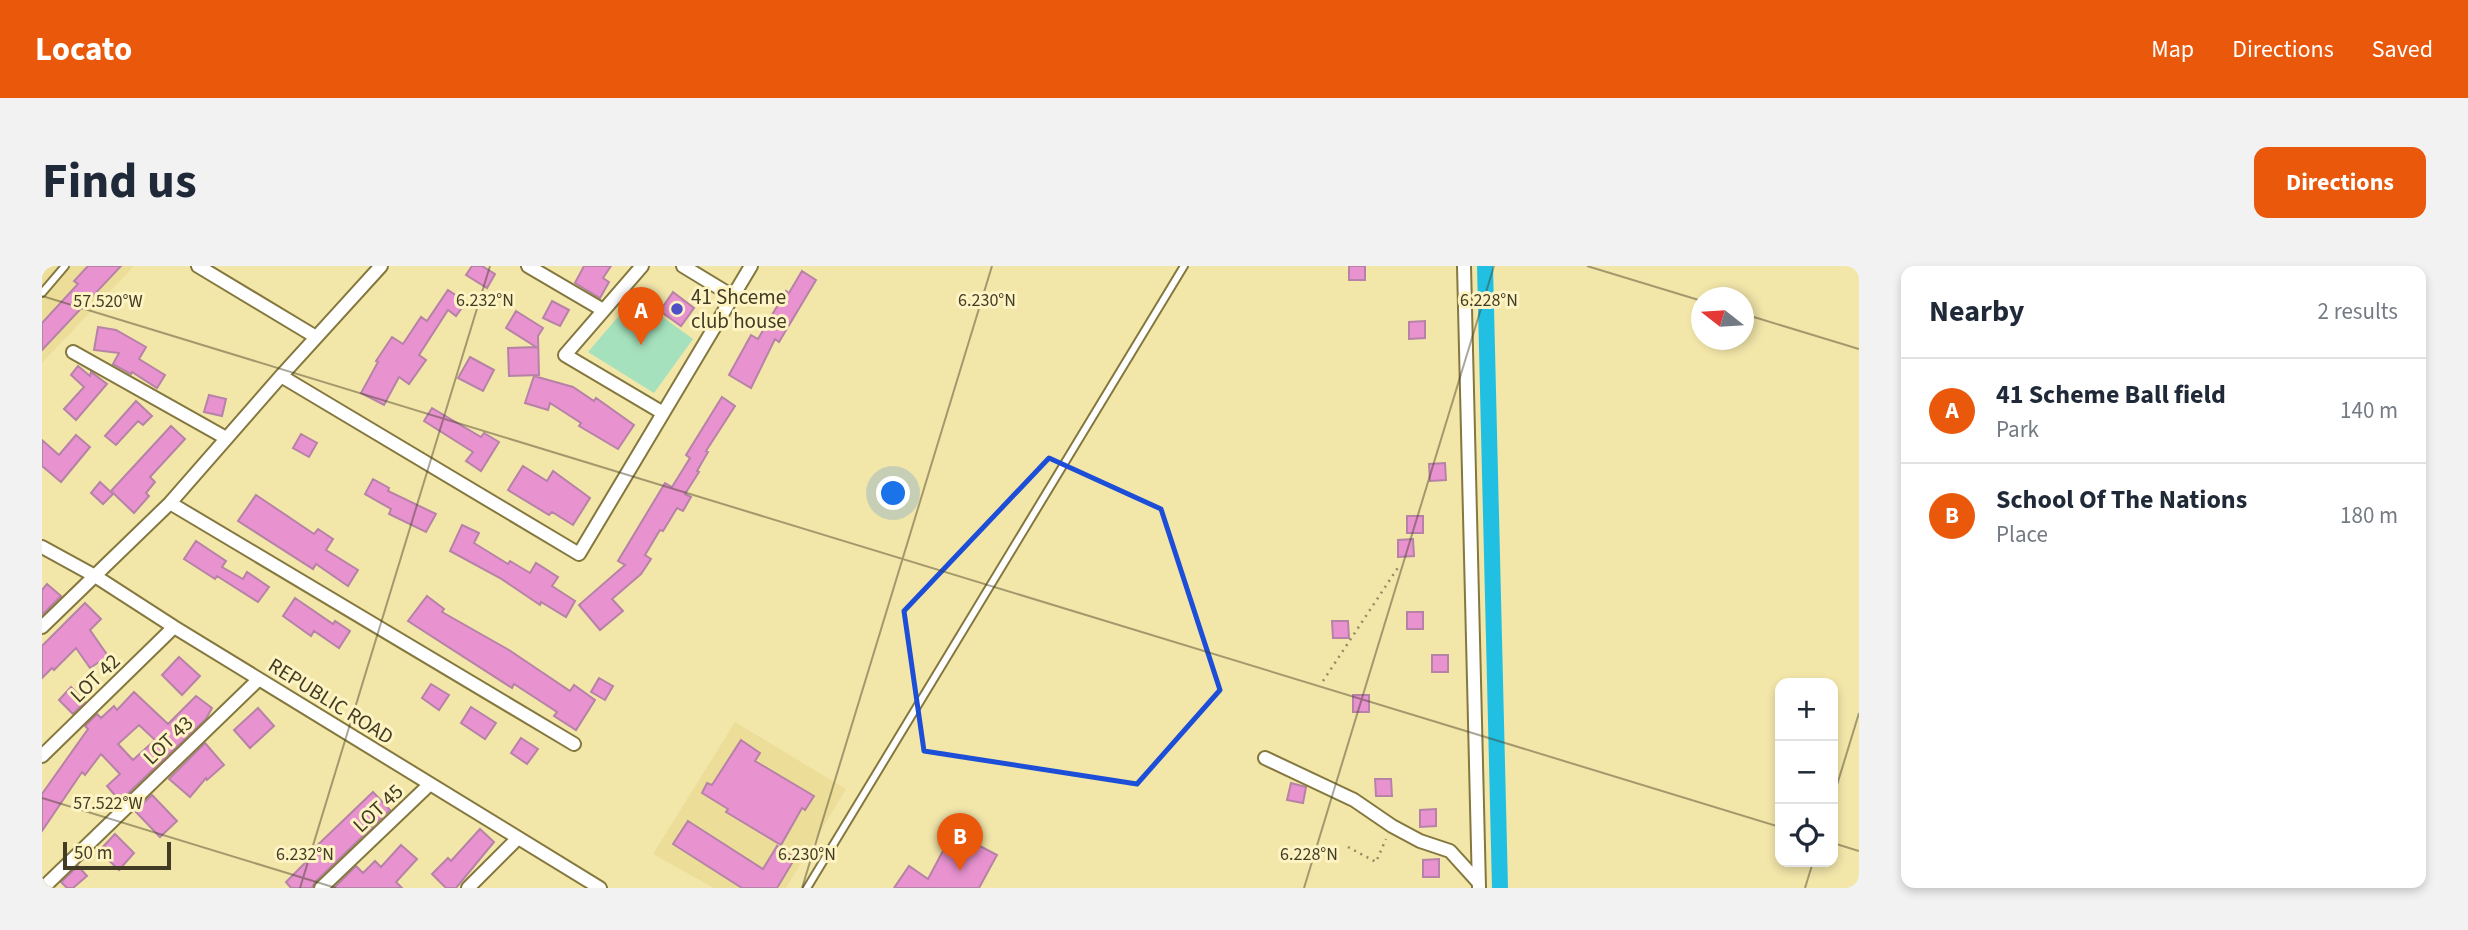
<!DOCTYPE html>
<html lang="en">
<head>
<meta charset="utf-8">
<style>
	body { margin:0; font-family:"Source Sans 3",sans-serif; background:#f2f2f3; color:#1f2937 }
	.controls { position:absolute; right:21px; bottom:21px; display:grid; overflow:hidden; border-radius:14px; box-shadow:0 4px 10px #0003 }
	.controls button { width:63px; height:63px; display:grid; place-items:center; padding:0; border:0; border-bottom:2px solid #e0e1e3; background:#fff; color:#1f2937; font:35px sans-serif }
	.compass { position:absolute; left:1649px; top:21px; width:63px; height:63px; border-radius:50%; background:#fff; box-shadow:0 4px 10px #0003; rotate:287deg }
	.scale { position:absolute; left:21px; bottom:18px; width:108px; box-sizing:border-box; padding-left:7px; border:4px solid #423c24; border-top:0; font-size:19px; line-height:24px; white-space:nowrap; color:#423c24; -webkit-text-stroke:5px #fdf3c3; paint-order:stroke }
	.you { position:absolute; left:852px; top:228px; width:24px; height:24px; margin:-18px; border:5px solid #fff; border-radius:50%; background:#1a73e8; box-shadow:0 0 0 10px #1a73e833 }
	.badge { display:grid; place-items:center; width:46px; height:46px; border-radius:50%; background:#ea580c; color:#fff; font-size:23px; font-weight:700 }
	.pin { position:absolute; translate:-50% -58px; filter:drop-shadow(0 2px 4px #0008) }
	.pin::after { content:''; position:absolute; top:37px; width:24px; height:21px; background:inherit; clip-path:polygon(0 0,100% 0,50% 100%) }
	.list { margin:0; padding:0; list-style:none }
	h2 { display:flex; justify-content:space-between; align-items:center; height:91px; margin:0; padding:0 28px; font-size:30px }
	h2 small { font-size:23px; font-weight:400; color:#747a83 }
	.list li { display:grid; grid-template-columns:46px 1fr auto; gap:21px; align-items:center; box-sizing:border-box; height:105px; padding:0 28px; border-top:2px solid #e0e1e3 }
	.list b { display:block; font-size:26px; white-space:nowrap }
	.list p { margin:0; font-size:23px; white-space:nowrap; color:#747a83 }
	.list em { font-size:23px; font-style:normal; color:#747a83 }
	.icon { flex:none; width:38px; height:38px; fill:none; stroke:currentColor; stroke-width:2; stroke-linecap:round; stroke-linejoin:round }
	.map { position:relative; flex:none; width:1817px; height:622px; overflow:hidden; border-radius:14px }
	header { display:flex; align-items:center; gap:42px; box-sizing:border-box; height:98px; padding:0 35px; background:#ea580c; color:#fff }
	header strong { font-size:33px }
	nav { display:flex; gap:38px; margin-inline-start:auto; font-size:24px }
	.intro { display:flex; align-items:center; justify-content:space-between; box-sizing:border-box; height:168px; padding:0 42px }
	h1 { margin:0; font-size:49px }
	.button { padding:18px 32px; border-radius:14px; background:#ea580c; color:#fff; font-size:24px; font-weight:700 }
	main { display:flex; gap:42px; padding:0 42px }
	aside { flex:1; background:#fff; border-radius:14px; box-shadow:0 4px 10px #0003 }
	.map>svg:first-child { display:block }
</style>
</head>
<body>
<header>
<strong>Locato</strong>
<nav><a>Map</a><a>Directions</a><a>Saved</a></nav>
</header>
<div class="intro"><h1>Find us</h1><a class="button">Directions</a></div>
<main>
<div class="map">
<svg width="1817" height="622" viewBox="0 0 1817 622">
	<rect width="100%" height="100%" fill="#f2e6a9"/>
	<path fill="#ecde99" d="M0,0H92L0,97Z
		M693,456L804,523L744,622H672L611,588Z"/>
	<path fill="#a5e1bd" d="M593,31L651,73L612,127L546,86Z"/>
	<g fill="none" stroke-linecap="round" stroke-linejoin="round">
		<path stroke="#21c0e3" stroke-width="16" d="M1443,0L1458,622"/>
	</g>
	<path fill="#e892d0" stroke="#b683a6" stroke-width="2" fill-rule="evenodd" d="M46,0H79L0,84V57L36,18L32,15Z
		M430,0H440L453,8L445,22L424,9Z
		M542,0H569L561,12L567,16L558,32L533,17Z
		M1307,0H1323V14H1307Z
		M760,5L774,14L737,76L733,73L709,122L687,109L709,69L716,73L744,25L747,27Z
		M406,24L424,36L414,50L406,44L377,89L384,94L367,118L357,111L342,139L319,127L336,96L334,95L350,71L361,78L379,51L385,55Z
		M631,26L652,42L639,60L618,45Z
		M510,35L527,44L518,60L501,52Z
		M474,45L501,62L496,70L497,109L467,110L466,82L494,81L464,62Z
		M1383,55V72L1367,73V56Z
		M56,61L74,64L104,81L97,93L123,109L115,122L90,106L89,108L71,98L77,87L52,84Z
		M428,91L452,104L441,125L416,112Z
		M36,100L48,110L49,106L65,118L34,154L22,143L42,121L29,109Z
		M492,110L531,121L552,135L554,132L592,159L576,183L537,160L539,157L508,137L506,144L483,137Z
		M167,129L184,133L180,150L162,146Z
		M680,131L693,140L664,185L666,186L655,205L657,206L643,228L649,231L641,245L635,242L621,265L618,264L603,289L609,293L599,308L570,333L581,345L558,364L537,339L583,299L576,295L623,217L630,221L648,192L644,189Z
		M94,135L110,150L101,159L96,155L74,179L63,170Z
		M390,142L439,171L442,167L457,176L439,205L424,195L431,186L382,155Z
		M129,160L143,173L108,211L113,216L104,227L107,230L92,247L69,225Z
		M259,168L275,177L267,191L251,182Z
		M34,169L48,181L19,216L0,200V174L17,189Z
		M1403,197L1404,214L1388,215L1387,198Z
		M481,200L505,215L511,205L548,232L531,259L510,246L507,249L466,224Z
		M331,213L347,222L346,225L394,248L384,266L347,248L349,243L323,228Z
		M58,216L71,228L61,238L49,227Z
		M214,229L272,268L276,263L291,273L284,284L316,304L306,320L274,298L271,303L196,255Z
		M1365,250H1381V267H1365Z
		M420,259L437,267L432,277L466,298L468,295L488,307L494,297L516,311L510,320L533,335L524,351L499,336L498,339L458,312L408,285Z
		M1371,273L1372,290L1356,291V274Z
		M154,275L184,295L180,301L201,313L205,306L227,321L216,336L175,310L173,313L142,293Z
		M5,318L19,330L0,349V324Z
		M385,330L402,343L400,346L467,384L528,425L532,419L553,434L534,464L512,450L515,446L472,418L470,422L366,355Z
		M253,332L291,358L293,355L308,365L297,382L272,365L269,370L241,350Z
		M43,337L59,353L48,364L66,390L48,402L34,382L12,404L10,402L0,412V380Z
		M1365,346H1381V363H1365Z
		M1290,355H1306L1307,372H1291Z
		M1390,389H1406V406H1390Z
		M137,391L158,410L140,429L120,409Z
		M557,412L571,420L563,434L549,426Z
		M389,418L407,429L397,444L380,432Z
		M29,421L43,436L31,448L17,434Z
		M92,426L126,458L154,430L170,442L164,453L78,535L65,520L78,508L59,488L43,509L40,506L0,565V528L46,463L43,460L55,448L59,452L72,440L75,444ZM97,459L113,474L91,494L76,478Z
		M1311,429H1327V446H1311Z
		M429,441L454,457L443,473L419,457Z
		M216,442L232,460L208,482L192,464Z
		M479,472L496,483L485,498L469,487Z
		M699,474L718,487L713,495L772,530L763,544L760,542L739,579L684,546L686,543L660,527L665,517L670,519Z
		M163,477L182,499L165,514L164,512L148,531L127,513Z
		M1333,513H1349L1350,530H1334Z
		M1249,517L1264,521L1261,537L1245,534Z
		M331,526L348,544L273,616L270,622H249L244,616L264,596L261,593Z
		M110,529L135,555L118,571L93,545Z
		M1394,543V560L1378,561V544Z
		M646,555L721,603L735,580L753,592L735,622H700L631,578Z
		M438,563L452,576L414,622H404L390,608L406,592L409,595Z
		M911,566L955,589L937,622H852L867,600L886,613Z
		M73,568L92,587L77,604L57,585Z
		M359,579L375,593L354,616L360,622H292L314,600L321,607L333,595L339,601Z
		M1397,593V611H1381V594Z
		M36,600L45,610L31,622H25L19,616Z"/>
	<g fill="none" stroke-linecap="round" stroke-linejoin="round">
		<defs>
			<path id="service" d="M0,27L23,0
				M765,622L1142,0"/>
			<path id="minor" d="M156,0L274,71
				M486,0L561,44
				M600,0L523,89L621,147
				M641,0L692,31
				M1422,0L1437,622
				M31,86L184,172
				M239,110L537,288L709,0
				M128,237L532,478
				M0,281L53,310L132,361L558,622
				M0,361L128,237L239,110L339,0
				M0,490L132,361
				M1223,492L1312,534L1350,560L1378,575L1408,585L1437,617
				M1,622L217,413
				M279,622L388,518
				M426,622L476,572"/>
		</defs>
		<use href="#service" stroke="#84783e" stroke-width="10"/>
		<use href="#minor" stroke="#84783e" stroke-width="16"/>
		<path stroke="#938a61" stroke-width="2.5" stroke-dasharray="2 5" stroke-linecap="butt" d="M1281,415L1357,300
			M1306,581L1334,596L1344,573"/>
		<use href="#service" stroke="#fff" stroke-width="6"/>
		<use href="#minor" stroke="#fff" stroke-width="12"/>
	</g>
	<path fill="none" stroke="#1d4ed8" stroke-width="5" stroke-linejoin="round" d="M1007,192L1119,243L1178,424L1095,518L882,485L862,345Z"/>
	<path fill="none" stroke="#423c24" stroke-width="2" stroke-opacity="0.45" d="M1545,0L1660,35M0,30L1738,561M1702,48L1817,83M0,532L294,622M1791,532L1817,447M1791,577L1817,585M258,622L448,0M760,622L950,0M1262,622L1452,0M1763,622L1771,596"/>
	<circle fill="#504fc5" stroke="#fdf3c3" stroke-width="2.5" cx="635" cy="43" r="7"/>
	<g text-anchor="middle" stroke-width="6" stroke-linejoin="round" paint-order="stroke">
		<g font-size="21" fill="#423c24" stroke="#fdf3c3" text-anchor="start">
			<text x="649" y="38">41 Shceme<tspan x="649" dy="24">club house</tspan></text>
		</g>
		<g font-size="21" fill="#423c24" stroke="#fdf3c3">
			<text transform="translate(53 412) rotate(-44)" y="7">LOT 42</text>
			<text transform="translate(289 435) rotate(32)" y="7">REPUBLIC ROAD</text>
			<text transform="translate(126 474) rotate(-44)" y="7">LOT 43</text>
			<text transform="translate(336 542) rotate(-43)" y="7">LOT 45</text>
		</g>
	</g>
	<g font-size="18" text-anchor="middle" fill="#423c24" stroke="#fdf3c3" stroke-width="6" stroke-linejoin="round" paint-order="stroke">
		<text x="443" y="40">6.232°N</text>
		<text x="945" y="40">6.230°N</text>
		<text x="1447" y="40">6.228°N</text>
		<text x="66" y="41">57.520°W</text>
		<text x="66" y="543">57.522°W</text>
		<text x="263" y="594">6.232°N</text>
		<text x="765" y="594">6.230°N</text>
		<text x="1267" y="594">6.228°N</text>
	</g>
</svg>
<div class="controls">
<button>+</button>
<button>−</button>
<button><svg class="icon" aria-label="locate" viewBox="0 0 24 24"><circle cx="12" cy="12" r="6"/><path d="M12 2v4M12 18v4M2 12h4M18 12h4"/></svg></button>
</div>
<svg class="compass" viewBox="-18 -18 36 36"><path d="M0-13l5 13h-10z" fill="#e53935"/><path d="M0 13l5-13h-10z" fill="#747a83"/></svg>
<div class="scale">50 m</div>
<div class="you"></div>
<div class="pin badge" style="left:599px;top:79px">A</div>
<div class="pin badge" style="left:918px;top:605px">B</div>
</div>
<aside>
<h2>Nearby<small>2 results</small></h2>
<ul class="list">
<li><span class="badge">A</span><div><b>41 Scheme Ball field</b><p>Park</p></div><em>140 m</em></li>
<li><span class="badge">B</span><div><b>School Of The Nations</b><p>Place</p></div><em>180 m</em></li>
</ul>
</aside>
</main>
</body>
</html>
